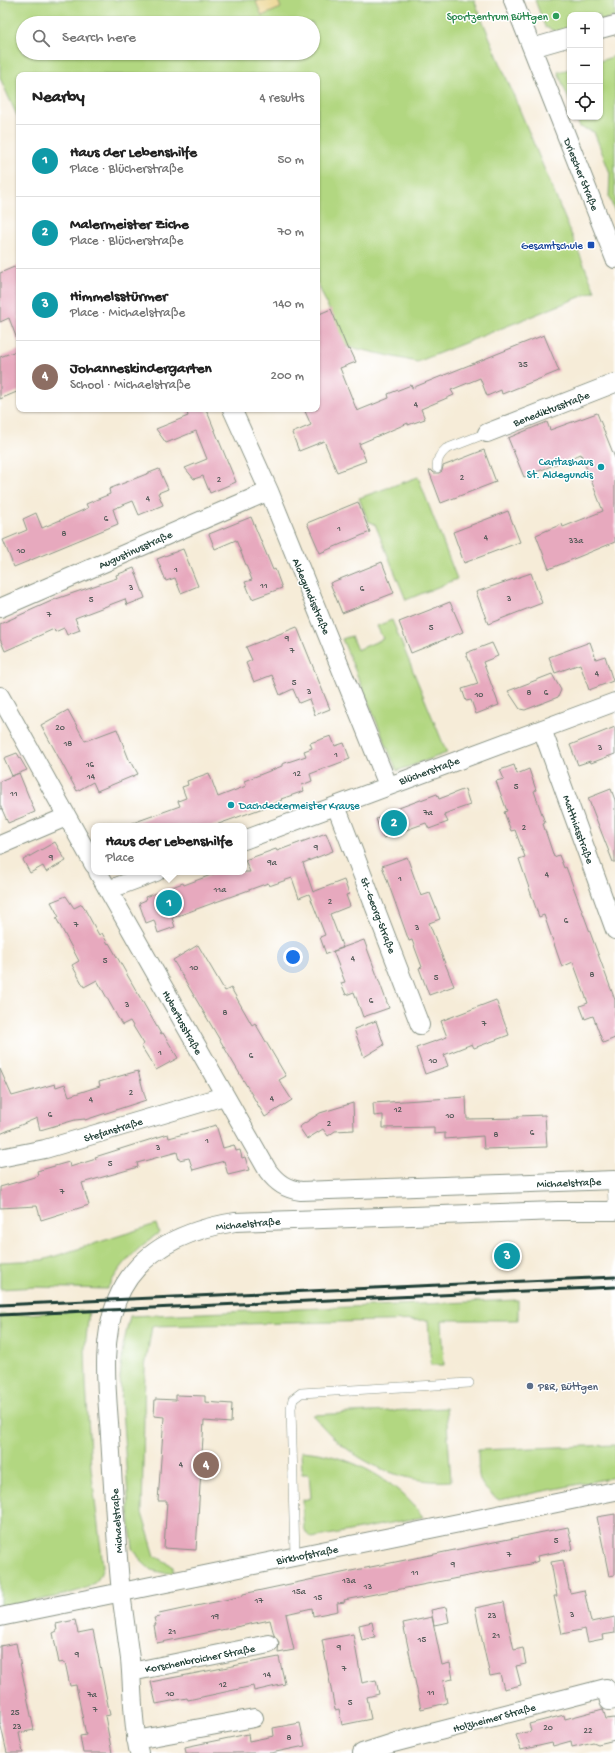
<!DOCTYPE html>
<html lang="en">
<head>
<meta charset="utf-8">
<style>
	body { margin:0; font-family:"Gochi Hand",sans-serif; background:#f6f6f6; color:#222 }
	.controls { position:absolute; right:12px; top:12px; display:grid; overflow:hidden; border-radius:8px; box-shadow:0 1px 3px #0004 }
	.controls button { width:36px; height:36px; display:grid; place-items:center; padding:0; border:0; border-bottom:1px solid #e0e0e0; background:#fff; color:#222; font:20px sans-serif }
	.you { position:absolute; left:293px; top:957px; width:14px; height:14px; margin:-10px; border:3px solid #fff; border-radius:50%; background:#1a73e8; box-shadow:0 0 0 6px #1a73e833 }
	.badge { display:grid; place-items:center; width:26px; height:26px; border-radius:50%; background:#b5179e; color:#fff; font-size:13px; font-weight:700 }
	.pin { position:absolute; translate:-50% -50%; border:2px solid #fff; box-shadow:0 1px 4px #0006 }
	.popup { position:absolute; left:91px; top:823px; width:156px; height:52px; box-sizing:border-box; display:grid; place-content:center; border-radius:8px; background:#fff; filter:drop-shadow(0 1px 3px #0005); font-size:13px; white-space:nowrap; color:#767676 }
	.popup b { font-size:15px; color:#222 }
	.popup::after { content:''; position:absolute; left:50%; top:100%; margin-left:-8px; border:8px solid transparent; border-top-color:#fff }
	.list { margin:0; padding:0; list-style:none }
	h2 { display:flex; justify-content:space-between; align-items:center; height:52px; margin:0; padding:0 16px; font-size:17px }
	h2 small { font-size:13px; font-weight:400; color:#767676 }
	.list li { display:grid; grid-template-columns:26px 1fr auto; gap:12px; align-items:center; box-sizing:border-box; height:72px; padding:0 16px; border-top:1px solid #e0e0e0 }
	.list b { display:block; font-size:15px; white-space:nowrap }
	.list p { margin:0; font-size:13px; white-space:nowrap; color:#767676 }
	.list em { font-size:13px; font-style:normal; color:#767676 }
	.icon { flex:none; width:22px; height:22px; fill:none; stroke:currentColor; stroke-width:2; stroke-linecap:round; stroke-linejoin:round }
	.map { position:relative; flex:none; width:615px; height:1753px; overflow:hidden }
	.search { position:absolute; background:#fff; box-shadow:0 1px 3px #0004; left:16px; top:16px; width:304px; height:44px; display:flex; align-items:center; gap:10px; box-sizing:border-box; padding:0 14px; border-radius:22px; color:#767676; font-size:15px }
	.panel { position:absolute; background:#fff; box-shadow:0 1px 3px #0004; left:16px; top:72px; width:304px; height:340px; border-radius:8px }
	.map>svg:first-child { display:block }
</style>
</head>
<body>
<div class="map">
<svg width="615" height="1753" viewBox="0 0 615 1753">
	<rect width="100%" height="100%" fill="#fff"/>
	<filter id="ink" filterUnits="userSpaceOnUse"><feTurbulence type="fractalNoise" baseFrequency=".025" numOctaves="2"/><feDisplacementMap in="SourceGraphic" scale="8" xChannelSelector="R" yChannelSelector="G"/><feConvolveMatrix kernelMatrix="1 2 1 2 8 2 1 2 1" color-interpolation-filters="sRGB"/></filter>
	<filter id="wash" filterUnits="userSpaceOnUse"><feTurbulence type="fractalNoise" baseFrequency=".012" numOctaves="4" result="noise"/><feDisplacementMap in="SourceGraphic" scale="16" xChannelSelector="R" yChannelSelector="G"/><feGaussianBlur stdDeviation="0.9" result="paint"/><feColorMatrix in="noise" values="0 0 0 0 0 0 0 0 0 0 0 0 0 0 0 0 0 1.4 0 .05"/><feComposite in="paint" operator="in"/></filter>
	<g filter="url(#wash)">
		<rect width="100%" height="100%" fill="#f6ecd8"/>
		<path fill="#b2d781" stroke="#688a5a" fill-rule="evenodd" d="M0,0H474L595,291L417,362L345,346L317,282V75H19V120L0,78ZM23,23H313V53H23Z
			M535,0H615V17L600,21V15H570V28L557,32L545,27Z
			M615,56V212L609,197L610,173L594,132L580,127L576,117H600V61Z
			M570,69V103L558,72Z
			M418,477L457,579L406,600L375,524L368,521L359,498Z
			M392,620L447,753L397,771L342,639L351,636L357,650L383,639L377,626Z
			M156,1224L159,1233C136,1248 120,1266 107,1289L36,1287L0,1289V1262L43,1260Z
			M518,1300V1320H442L444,1365H431L428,1320L152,1326L145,1367L142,1513L155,1556L173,1566V1573H164L151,1570L141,1561L133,1548L130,1526L120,1378L123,1346L130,1316Z
			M89,1311L85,1348L86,1384L91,1468L103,1566C101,1573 100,1579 93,1584C82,1594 18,1604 0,1607V1315Z
			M446,1408L451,1481C397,1485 345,1457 313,1415Z
			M615,1445V1477L499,1500C475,1483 479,1478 478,1450Z
			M301,1451C348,1454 396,1479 423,1517L312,1538C300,1533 304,1511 303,1500L311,1498L309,1474H302Z"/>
		<path fill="#eeda9e" stroke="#868c69" d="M260,0H278L281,8L262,16L256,2Z"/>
		<g id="blocks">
			<path fill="#e7a9be" d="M19,265V342H18L9,318L0,322V273Z
				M331,309L348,350L350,349L356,362L340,368L357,411L389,398L388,394L411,385L412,388L544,335L559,371L502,394L501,390L487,396L480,378L451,390L454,395L421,409L425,419L408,425V423L359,444L366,461L337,472L324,441L299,451L292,433L311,425L304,409H317V315Z
				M19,350V391L0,399V357Z
				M186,409H206L236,482L210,493L203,476L194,479L185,468L207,459L196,431L166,443L156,429L188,416Z
				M597,413L615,458V542L549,569L536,535L562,524L563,527L603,511L581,454L524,477L508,438L547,422L550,430Z
				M484,450L496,482L441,503L429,471L431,470L434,473H439L442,471L443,466Z
				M159,469L168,489L158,493L163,505L139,515L133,501L113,509L118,524L14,567L3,540L27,530L23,519L36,513L42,528L88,508L86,504L110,494L109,489Z
				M358,502L370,532L320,553L307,523Z
				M508,511L520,542L464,563L453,532Z
				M251,517L273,570L275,569L282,588L252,599L245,582L252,580L236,540L215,549L209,534Z
				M183,549L198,586L181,593L175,578L166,581L157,559Z
				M382,562L394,593L342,613L330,583Z
				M134,568L145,598L127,605L125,599L75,618L80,630L67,635L64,628L55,632L54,629L5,651L0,639V624L56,599L117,578L116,575Z
				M531,573L542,603L488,624L476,592Z
				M450,602L463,632L411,653L399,622Z
				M297,627L330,709L315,715L309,699L299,703L293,689L280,695L272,675L254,682L246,663L252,660L246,647Z
				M590,642L596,659L605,656L613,681L589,690L580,664L555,673L549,657Z
				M492,643L498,656L483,662L499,705L476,714L471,700L466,701L462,689L478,684L466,653Z
				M552,674L561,690L558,697L525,710L520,709L508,691Z
				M68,710L85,741L117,729L130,762L131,761L138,774L97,791L93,782L77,791L41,725Z
				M615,727V754L591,763L590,761L578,765L570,745Z
				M331,736L335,746L344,743L350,759L310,774L312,781L302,785L304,791L281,799L282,800L263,808L213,826H131L130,824L180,806L178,801L186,798L182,787L188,785L187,781L209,773L218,797L246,786L244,781L282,766V764L306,756L304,751L312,748L310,743Z
				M17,753L27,770L12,776L4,758Z
				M514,765L517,774L529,769L536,790L534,791L545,823L543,824L554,857L559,855L564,868L566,867L615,1000V1038L603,1043L593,1016L585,1019L580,1006L588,1003L573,962L562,967L544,915L539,917L519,859L525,857L515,830L511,831L504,812L507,811L496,781L504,779L500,770Z
				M19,773L35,812L8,823L0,805V781Z
				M465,789L470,805L444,814L448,822L429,829L426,823L383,838L376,819L396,811V809L437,794L439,799Z
				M611,789L615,800V862H613L588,798Z
				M326,833L333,851L303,863L313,892L344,880L349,894L346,895L350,906L330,914L343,948L326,954L320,937L325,935L309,894L299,898L292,878L269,886L268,883L172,918L175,927L158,933L154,920L146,923L139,903L146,900L145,897L183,883L184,885L219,872H250L245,860L276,849L277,851Z
				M55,842L66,861L46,872L43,866L30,873L23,860Z
				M407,857L421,896L430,893L436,908L440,919L429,923L454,986L429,995L419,968L422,967L412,940L409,941L382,866Z
				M66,896L74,908L82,904L99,935L102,933L108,944L109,943L161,1034L163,1033L178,1058L156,1070L141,1046L144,1044L130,1021L122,1025L97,980L84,987L72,965L79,961L56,918L59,917L51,902Z
				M364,940L389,1008L363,1017L354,992L346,995L341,983L345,982L333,951Z
				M198,945L225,991L231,988L252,1025L255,1023L286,1076L279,1080L292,1100L265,1117L173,960Z
				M496,1000L509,1035L474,1048L472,1044L444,1055L448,1066L425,1074L416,1048L447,1037L441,1021Z
				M376,1021L384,1045L364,1057L354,1029Z
				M0,1069L12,1096L55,1084L56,1087L65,1084L69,1096L100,1086L99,1082L138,1071L146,1100L85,1120V1119L75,1120L40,1130L37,1118L0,1134Z
				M466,1097L467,1119L518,1118V1116L545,1115L547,1147L484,1149L483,1136L445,1139V1133L434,1134V1127L383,1128V1115L374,1116L373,1103Z
				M353,1103L354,1130L335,1131L328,1136L323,1129L307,1139L299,1127L320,1113Z
				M216,1125L223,1148L234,1145L236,1151L240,1150L242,1158L245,1157L249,1170L228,1175L224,1161L193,1170L189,1158L179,1160L177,1152L137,1163L138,1167L82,1183L89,1205L41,1220L37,1206L0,1208V1187L38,1176L37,1171L69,1162L70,1167L96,1159L95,1157L168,1134L169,1138Z
				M176,1395L205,1396V1402L232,1404L231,1423L204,1421L196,1550L164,1548L167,1501H158L164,1417L154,1416L155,1399L176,1400Z
				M615,1514V1575L609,1576L597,1517Z
				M568,1527L573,1549L537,1556L538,1561L530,1564L344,1600L345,1602L337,1603L338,1611L313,1616L312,1608L286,1614L294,1650L278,1653L279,1642L274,1635L270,1620L157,1643L154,1625H156L154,1618L160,1617L159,1614L243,1596V1594L356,1570Z
				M563,1560L570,1593L584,1590L591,1622L615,1617V1633L602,1635L603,1639L588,1642L585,1629L562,1634L554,1596H557L551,1562Z
				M504,1602L514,1650L523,1648L526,1664L516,1666L521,1685L504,1689L500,1674L490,1676L475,1608Z
				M446,1607L449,1622L434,1625L431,1610Z
				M432,1617L442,1665L450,1663L453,1679L443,1681L447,1703L421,1709L403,1623Z
				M75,1620L78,1633L93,1630L110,1715L105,1716L112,1753H83L80,1736L86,1735L76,1685L70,1686L65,1662L59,1663L53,1633L57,1631L56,1624Z
				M372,1622L375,1637L362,1640L359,1625Z
				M353,1634L362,1683L376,1680L379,1694L367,1697L371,1719L342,1725L339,1709L335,1710L322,1640Z
				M16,1643L34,1730L19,1733L23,1753H7L0,1722V1646Z
				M279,1657L285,1684L254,1691L253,1686L188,1700L187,1698L156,1704L151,1682Z
				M603,1709L606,1719L615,1718V1740L598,1744L593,1742L572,1747L571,1741L553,1746L552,1743L521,1750L516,1735L531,1731L529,1724L564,1715L565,1719Z
				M300,1723L305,1746L271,1753H186L185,1747L248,1734L249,1741L274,1736L273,1728Z"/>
		</g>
	</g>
	<g filter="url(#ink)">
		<use href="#blocks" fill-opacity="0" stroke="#8a9486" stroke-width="1"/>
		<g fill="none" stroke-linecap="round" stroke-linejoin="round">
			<defs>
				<path id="lane" d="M437,468C437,460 439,455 446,449L487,433
					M607,1211L613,1203L612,1180
					M295,1556L291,1408L293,1399L301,1393L469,1383"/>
				<path id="street" d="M513,0L615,259
					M600,29L615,25
					M532,48L570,37
					M232,409L269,491L388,785
					M487,433L615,383
					M0,608L269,491
					M0,696L94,865
					M542,729L615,930
					M336,806L420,1025
					M244,840L615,702
					M0,845L66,817
					M98,872L268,1171C277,1183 286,1189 301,1191L615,1180
					M108,890L156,872
					M0,1158L45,1149L224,1096
					M0,1617L615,1491
					M131,1672L269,1644
					M136,1740L254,1718
					M139,1753C132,1722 133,1691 130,1659C127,1637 124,1615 121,1593C116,1541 113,1488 110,1436C107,1392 100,1342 117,1300C137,1250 185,1230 235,1222L558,1211H615
					M362,1753L393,1743L606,1688L609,1701L615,1700"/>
			</defs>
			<use href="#lane" stroke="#8a9486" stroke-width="10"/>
			<use href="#street" stroke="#8a9486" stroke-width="20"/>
			<use href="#lane" stroke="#fff" stroke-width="9"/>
			<use href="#street" stroke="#fff" stroke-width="18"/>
			<path stroke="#1f3d34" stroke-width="3" d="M0,1305L615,1277
				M0,1315L615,1287"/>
		</g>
	</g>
	<circle fill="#2e9e5b" stroke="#fff" stroke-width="1.5" cx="556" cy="16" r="4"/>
	<rect fill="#1a4fb4" stroke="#fff" stroke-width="1.5" x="587" y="241" width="8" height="8" rx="2"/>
	<g fill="#0f9aa8" stroke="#fff" stroke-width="1.5">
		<circle cx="601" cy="467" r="4"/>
		<circle cx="231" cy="805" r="4"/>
	</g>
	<circle fill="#5c6f8a" stroke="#fff" stroke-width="1.5" cx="530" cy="1386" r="4"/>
	<g text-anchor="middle" stroke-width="3" stroke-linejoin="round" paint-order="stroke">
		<g font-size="9" fill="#515856">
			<text x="523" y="367">35</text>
			<text x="416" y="407">4</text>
			<text x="462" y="480">2</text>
			<text x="219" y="482">2</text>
			<text x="148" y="501">4</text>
			<text x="106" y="521">6</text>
			<text x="339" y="531">1</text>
			<text x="64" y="536">8</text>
			<text x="486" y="540">4</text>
			<text x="576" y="543">33a</text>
			<text x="21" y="553">10</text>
			<text x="176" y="572">1</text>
			<text x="264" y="588">11</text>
			<text x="131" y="590">3</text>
			<text x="362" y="591">6</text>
			<text x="509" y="601">3</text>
			<text x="91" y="602">5</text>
			<text x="49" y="617">7</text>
			<text x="431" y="630">5</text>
			<text x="287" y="641">9</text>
			<text x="292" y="653">7</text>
			<text x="597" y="676">4</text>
			<text x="294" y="685">5</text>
			<text x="309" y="694">3</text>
			<text x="529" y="695">8</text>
			<text x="546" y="695">6</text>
			<text x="479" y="697">10</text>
			<text x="60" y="730">20</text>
			<text x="68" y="746">18</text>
			<text x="600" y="750">3</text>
			<text x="336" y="757">1</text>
			<text x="90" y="767">16</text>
			<text x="297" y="776">12</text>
			<text x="91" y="779">14</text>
			<text x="516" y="789">5</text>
			<text x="14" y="796">11</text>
			<text x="428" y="815">7a</text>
			<text x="524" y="830">2</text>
			<text x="316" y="850">9</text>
			<text x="51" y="860">9</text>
			<text x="272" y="865">9a</text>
			<text x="547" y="877">4</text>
			<text x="400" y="881">1</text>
			<text x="220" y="892">11a</text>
			<text x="330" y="904">2</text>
			<text x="566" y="923">6</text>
			<text x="76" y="927">7</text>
			<text x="417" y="930">3</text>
			<text x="353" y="961">4</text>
			<text x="105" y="963">5</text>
			<text x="194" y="970">10</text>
			<text x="592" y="977">8</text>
			<text x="436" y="980">5</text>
			<text x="371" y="1003">6</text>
			<text x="127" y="1007">3</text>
			<text x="225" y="1015">8</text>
			<text x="484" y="1026">7</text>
			<text x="160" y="1055">1</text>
			<text x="251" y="1058">6</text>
			<text x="433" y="1063">10</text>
			<text x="131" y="1095">2</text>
			<text x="272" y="1101">4</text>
			<text x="91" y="1102">4</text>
			<text x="398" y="1112">12</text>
			<text x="50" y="1117">6</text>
			<text x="450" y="1118">10</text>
			<text x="329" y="1126">2</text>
			<text x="532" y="1135">6</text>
			<text x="496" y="1137">8</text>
			<text x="207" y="1143">1</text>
			<text x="158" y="1150">3</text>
			<text x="110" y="1166">5</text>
			<text x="62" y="1194">7</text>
			<text x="181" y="1467">4</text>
			<text x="556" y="1543">5</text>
			<text x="509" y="1557">7</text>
			<text x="453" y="1567">9</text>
			<text x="415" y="1575">11</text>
			<text x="349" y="1583">13a</text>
			<text x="368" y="1589">13</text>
			<text x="299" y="1594">15a</text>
			<text x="318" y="1600">15</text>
			<text x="259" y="1603">17</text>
			<text x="572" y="1617">3</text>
			<text x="492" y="1618">23</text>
			<text x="215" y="1619">19</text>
			<text x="172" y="1634">21</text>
			<text x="496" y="1638">21</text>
			<text x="422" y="1642">15</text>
			<text x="339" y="1650">9</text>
			<text x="77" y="1657">9</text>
			<text x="344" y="1671">7</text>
			<text x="267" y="1677">14</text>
			<text x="223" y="1687">12</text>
			<text x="431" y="1695">11</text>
			<text x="170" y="1696">10</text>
			<text x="92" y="1697">7a</text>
			<text x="350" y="1705">5</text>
			<text x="95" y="1712">7</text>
			<text x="15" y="1715">25</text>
			<text x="17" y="1729">23</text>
			<text x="548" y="1730">20</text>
			<text x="588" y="1733">22</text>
			<text x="289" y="1740">8</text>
		</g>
		<g font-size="11" fill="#27864d" stroke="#fff" text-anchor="end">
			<text x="548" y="20">Sportzentrum Büttgen</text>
		</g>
		<g font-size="11" fill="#1f3d34" stroke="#fff">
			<text transform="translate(582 174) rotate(68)" y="4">Driescher Straße</text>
			<text transform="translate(551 408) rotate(-21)" y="4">Benediktusstraße</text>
			<text transform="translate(135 549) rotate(-24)" y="4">Augustinusstraße</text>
			<text transform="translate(312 596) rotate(67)" y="4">Aldegundisstraße</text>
			<text transform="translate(429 770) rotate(-20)" y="4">Blücherstraße</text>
			<text transform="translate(579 829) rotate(70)" y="4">Matthiasstraße</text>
			<text transform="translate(379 915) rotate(69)" y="4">St.-Georg-Straße</text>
			<text transform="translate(183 1022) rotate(61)" y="4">Hubertusstraße</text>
			<text transform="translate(113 1129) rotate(-17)" y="4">Stefanstraße</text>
			<text transform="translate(569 1182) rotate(-2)" y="4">Michaelstraße</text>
			<text transform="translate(248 1223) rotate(-5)" y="4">Michaelstraße</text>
			<text transform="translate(116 1521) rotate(-94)" y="4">Michaelstraße</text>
			<text transform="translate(307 1554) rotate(-11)" y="4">Birkhofstraße</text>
			<text transform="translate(200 1658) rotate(-11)" y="4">Korschenbroicher Straße</text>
			<text transform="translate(494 1717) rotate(-15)" y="4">Holzheimer Straße</text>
		</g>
		<g font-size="11" fill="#164399" stroke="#fff" text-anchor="end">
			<text x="583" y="249">Gesamtschule</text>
		</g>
		<g font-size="11" fill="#0d838f" stroke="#fff" text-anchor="end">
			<text x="593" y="465">Caritashaus<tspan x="593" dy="13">St. Aldegundis</tspan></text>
			<text x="239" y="809" text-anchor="start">Dachdeckermeister Krause</text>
		</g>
		<g font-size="11" fill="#4e5e75" stroke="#fff" text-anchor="start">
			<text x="538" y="1390">P&amp;R, Büttgen</text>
		</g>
	</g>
</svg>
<div class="controls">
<button>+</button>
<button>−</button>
<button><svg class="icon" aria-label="locate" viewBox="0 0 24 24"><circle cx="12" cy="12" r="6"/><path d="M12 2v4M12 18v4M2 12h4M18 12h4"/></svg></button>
</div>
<div class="you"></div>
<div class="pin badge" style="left:169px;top:903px;background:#0f9aa8">1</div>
<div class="popup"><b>Haus der Lebenshilfe</b>Place</div>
<div class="pin badge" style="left:394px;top:823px;background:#0f9aa8">2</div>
<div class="pin badge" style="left:507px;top:1256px;background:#0f9aa8">3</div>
<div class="pin badge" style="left:206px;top:1465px;background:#8d6e63">4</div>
<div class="search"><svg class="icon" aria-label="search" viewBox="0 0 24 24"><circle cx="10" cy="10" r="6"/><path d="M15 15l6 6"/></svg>Search here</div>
<section class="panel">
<h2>Nearby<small>4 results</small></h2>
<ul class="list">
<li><span class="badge" style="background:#0f9aa8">1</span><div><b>Haus der Lebenshilfe</b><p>Place · Blücherstraße</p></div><em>50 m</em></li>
<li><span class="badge" style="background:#0f9aa8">2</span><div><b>Malermeister Ziche</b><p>Place · Blücherstraße</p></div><em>70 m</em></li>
<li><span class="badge" style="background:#0f9aa8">3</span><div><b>Himmelsstürmer</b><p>Place · Michaelstraße</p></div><em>140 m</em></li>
<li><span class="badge" style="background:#8d6e63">4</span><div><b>Johanneskindergarten</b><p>School · Michaelstraße</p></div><em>200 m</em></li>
</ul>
</section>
</div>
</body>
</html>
